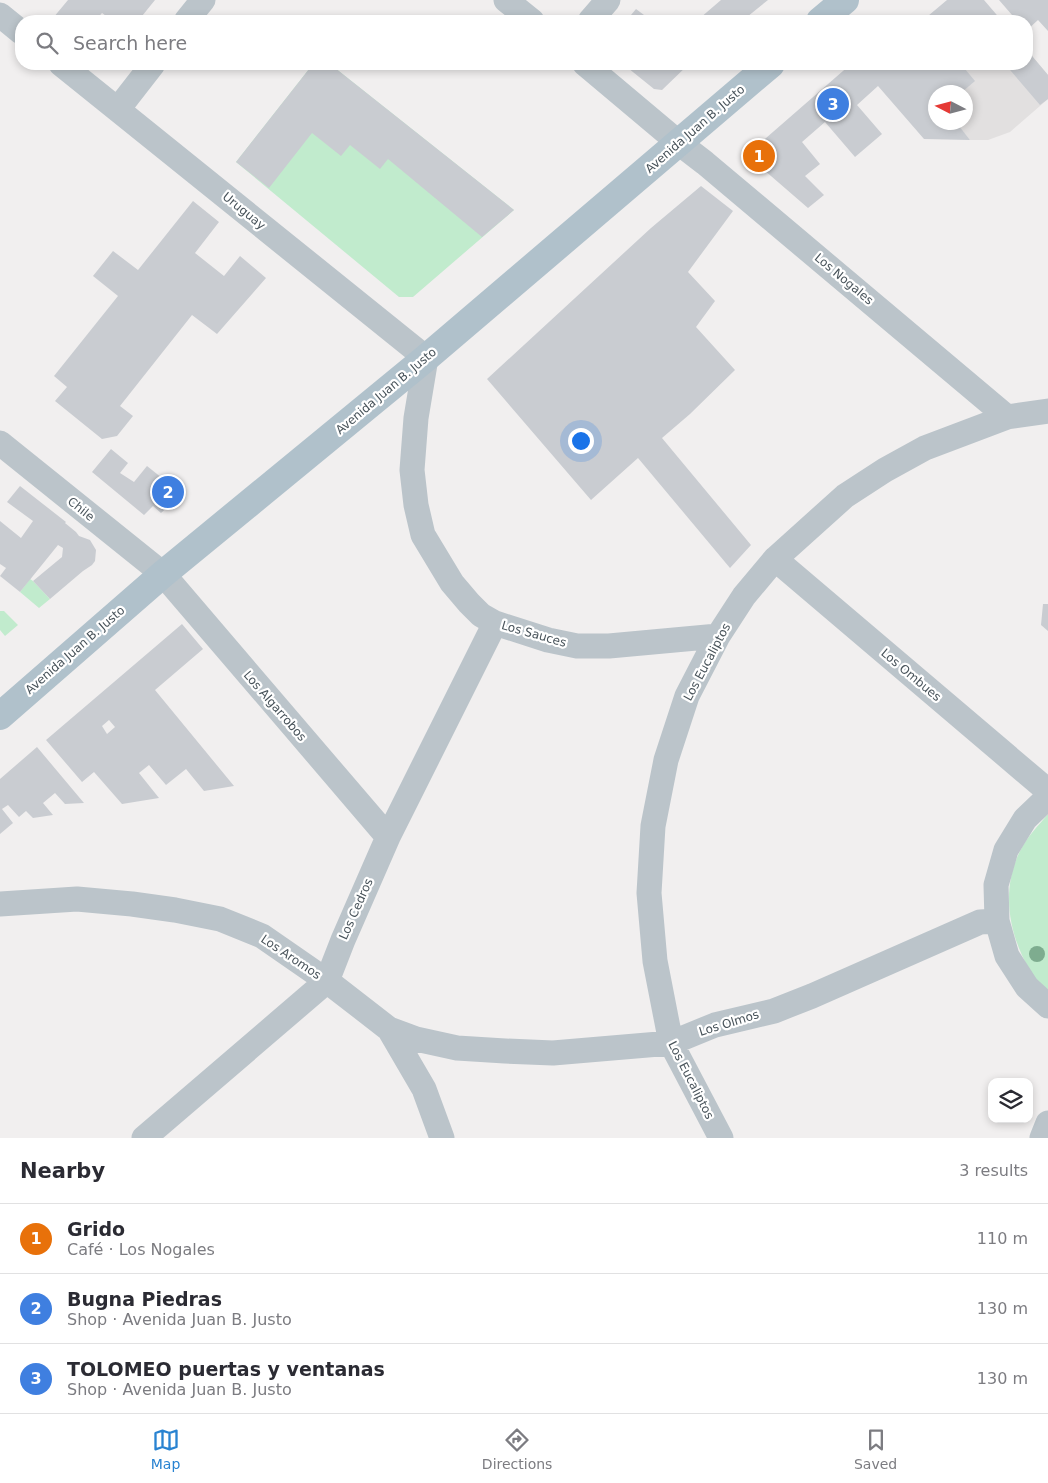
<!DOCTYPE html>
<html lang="en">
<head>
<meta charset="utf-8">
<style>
	body { margin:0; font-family:"DejaVu Sans",sans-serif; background:#f7f7f7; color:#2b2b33 }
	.controls { position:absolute; right:15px; bottom:15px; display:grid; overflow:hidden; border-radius:10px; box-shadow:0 2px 8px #0003 }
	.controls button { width:45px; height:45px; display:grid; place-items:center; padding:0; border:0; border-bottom:1px solid #e1e1e2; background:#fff; color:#2b2b33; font:25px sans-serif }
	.compass { position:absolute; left:928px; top:85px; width:45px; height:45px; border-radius:50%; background:#fff; box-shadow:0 2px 8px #0003; rotate:276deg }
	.you { position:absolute; left:580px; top:440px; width:18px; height:18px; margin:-12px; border:4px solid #fff; border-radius:50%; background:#1a73e8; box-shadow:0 0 0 8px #1a73e833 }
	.badge { display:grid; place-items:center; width:32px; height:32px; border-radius:50%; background:#2983d1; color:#fff; font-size:16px; font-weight:700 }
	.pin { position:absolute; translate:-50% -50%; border:2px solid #fff; box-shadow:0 1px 5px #0006 }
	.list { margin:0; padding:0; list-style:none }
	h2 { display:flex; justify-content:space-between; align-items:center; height:65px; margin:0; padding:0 20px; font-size:21px }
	h2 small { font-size:16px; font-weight:400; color:#7c7c81 }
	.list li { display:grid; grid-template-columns:32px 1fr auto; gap:15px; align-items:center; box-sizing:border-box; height:70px; padding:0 20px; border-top:1px solid #e1e1e2 }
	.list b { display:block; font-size:19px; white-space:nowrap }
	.list p { margin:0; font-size:16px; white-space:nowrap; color:#7c7c81 }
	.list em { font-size:16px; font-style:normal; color:#7c7c81 }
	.icon { flex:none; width:28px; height:28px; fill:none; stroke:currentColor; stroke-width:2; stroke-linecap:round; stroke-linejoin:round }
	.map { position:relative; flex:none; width:1048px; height:1138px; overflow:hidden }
	.search { position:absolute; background:#fff; box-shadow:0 2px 8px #0003; left:15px; right:15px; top:15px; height:55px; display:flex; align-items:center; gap:12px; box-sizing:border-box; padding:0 18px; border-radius:20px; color:#7c7c81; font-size:19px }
	.sheet { height:275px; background:#fff }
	nav { display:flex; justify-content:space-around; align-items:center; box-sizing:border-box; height:70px; border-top:1px solid #e1e1e2; background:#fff; font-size:14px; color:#7c7c81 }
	nav a { display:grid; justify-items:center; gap:2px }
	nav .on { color:#2983d1 }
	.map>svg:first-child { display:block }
</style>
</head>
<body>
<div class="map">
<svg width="1048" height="1138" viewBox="0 0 1048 1138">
	<rect width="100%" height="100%" fill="#f1efef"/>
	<path fill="#e2e0e0" d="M1027,50L1048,75V99L1010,132L988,140H970L956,123L966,122V92H936L935,99L905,64H1027Z"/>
	<path fill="#c1ebcd" d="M313,64H330L514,210L413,297H399L236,162Z
		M30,579L33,581L50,599L39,608L20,592Z
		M0,611H4L18,625L5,636L0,630Z
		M1048,814V995C1014,957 996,899 1020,851C1027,837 1038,826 1048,814Z"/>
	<path fill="#c9ccd1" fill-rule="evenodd" d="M68,0H155L138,21H113L102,13L95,21H57L53,18Z
		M721,0H768L742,21H704L700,18Z
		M947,0H984L1002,21H922Z
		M999,0H1048V31L1038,20L1027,30V21H1004L1012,15Z
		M636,9L652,21H626Z
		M1027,50L1048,75V99L1040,105L1005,64H1027Z
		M313,64H330L514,210L482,237L388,159L380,169L350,145L341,156L312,133L269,188L236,162Z
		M623,64H689L662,90L654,89Z
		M851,64H970L965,69L975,81L962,92H936V122H956L970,140L924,139L878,86L857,105L882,134L855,157L825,122L802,142L820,164L805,176L824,195L808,208L750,158V152Z
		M701,186L733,211L688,272L715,301L696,327L735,370L690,414L662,438L751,545L730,568L638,458L591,500L487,379L651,228Z
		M193,201L219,222L195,253L224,276L240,256L266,278L217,334L192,315L120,406L133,416L117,436L102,439L55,401L67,387L54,376L118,296L93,276L113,251L138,270Z
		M111,449L128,463L120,473L134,482L147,466L182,494L161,513L153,506L144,515L92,472Z
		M20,486L66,522L65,523L76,532L79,536L90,540L96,550L95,561L92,565L83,571L50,599L33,581L62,557L63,548L58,545L20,592L0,576L6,568L0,564V521L21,538L33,521L7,502Z
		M1043,604H1048V631L1041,625Z
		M182,624L203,649L155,690L234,786L204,791L186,769L166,785L149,765L139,773L159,798L122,804L94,772L82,782L46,740ZM109,720L115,727L107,734L102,726Z
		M37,747L84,803L65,804L55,793L43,803L53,815L33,818L26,811L19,817L8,805L2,809L13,823L0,834V779Z"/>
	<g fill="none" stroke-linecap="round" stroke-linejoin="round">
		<path stroke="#bbc4ca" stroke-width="25" d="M506,0L532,21
			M0,15L21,32
			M186,21L203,0
			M590,21L608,0
			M61,64L426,358L416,418L412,470L416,505L423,535L452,583L469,603L481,615L495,623L548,640L577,646H609L718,636
			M585,64L679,143L705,163L1007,417
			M118,109L153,64
			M0,443L163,574L388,837
			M775,559L1048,791
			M1048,797L1025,819L1006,850L996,885L997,921L1007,956L1027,987L1048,1006
			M0,904L77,899L132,904L175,910L220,919L262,936L327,981L389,1029L424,1089L442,1138
			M389,1029L416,1039L457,1048L505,1051L553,1053L671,1043L715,1025L774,1011L812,996L980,922L997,921
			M144,1138L327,981L343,940L388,837L495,623
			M721,1138L671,1043L655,961L649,893L653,826L666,760L687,696L718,636L744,596L775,559L845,496L885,470L925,448L1007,417L1048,411
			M1042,1138L1048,1123"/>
		<path stroke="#b0c1cb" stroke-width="28" d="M820,21L845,0
			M0,716L163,574L426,358L771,64"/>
	</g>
	<circle fill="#7eac8f" cx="1037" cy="954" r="8"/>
	<g text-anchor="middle" stroke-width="4.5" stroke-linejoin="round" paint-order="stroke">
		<g font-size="12" fill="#48535a" stroke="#fff">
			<text transform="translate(695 129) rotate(-41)" y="4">Avenida Juan B. Justo</text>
			<text transform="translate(244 211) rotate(39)" y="4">Uruguay</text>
			<text transform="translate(844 279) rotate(40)" y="4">Los Nogales</text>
			<text transform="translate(386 391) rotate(-40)" y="4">Avenida Juan B. Justo</text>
			<text transform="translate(81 509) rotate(39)" y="4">Chile</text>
			<text transform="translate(534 634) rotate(16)" y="4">Los Sauces</text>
			<text transform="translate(75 650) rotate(-41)" y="4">Avenida Juan B. Justo</text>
			<text transform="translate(707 662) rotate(-62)" y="4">Los Eucaliptos</text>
			<text transform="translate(911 675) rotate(40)" y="4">Los Ombues</text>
			<text transform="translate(275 706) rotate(49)" y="4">Los Algarrobos</text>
			<text transform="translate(356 909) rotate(-66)" y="4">Los Cedros</text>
			<text transform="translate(291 957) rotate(34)" y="4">Los Aromos</text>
			<text transform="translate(729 1023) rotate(-17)" y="4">Los Olmos</text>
			<text transform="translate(691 1080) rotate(63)" y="4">Los Eucaliptos</text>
		</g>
	</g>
</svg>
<div class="controls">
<button><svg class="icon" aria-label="layers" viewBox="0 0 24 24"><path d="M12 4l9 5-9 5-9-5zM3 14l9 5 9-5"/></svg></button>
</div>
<svg class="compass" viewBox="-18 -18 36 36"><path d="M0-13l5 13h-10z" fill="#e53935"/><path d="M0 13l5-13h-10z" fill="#7c7c81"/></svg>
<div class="you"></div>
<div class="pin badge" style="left:759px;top:156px;background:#e8710a">1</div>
<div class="pin badge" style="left:168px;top:492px;background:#3f7fe0">2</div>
<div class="pin badge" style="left:833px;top:104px;background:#3f7fe0">3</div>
<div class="search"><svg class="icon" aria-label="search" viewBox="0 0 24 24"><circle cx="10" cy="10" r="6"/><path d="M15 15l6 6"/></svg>Search here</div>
</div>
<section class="sheet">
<h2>Nearby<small>3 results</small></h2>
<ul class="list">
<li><span class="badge" style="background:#e8710a">1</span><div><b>Grido</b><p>Café · Los Nogales</p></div><em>110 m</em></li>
<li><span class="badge" style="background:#3f7fe0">2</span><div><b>Bugna Piedras</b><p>Shop · Avenida Juan B. Justo</p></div><em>130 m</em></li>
<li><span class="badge" style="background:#3f7fe0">3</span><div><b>TOLOMEO puertas y ventanas</b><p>Shop · Avenida Juan B. Justo</p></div><em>130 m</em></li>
</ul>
</section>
<nav>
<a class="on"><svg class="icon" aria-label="map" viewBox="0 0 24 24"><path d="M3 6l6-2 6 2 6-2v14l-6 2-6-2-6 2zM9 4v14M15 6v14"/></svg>Map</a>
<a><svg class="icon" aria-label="directions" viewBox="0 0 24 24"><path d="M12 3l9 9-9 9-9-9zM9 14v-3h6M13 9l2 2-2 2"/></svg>Directions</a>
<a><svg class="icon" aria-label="saved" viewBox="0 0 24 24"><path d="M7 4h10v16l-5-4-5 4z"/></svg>Saved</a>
</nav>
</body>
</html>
